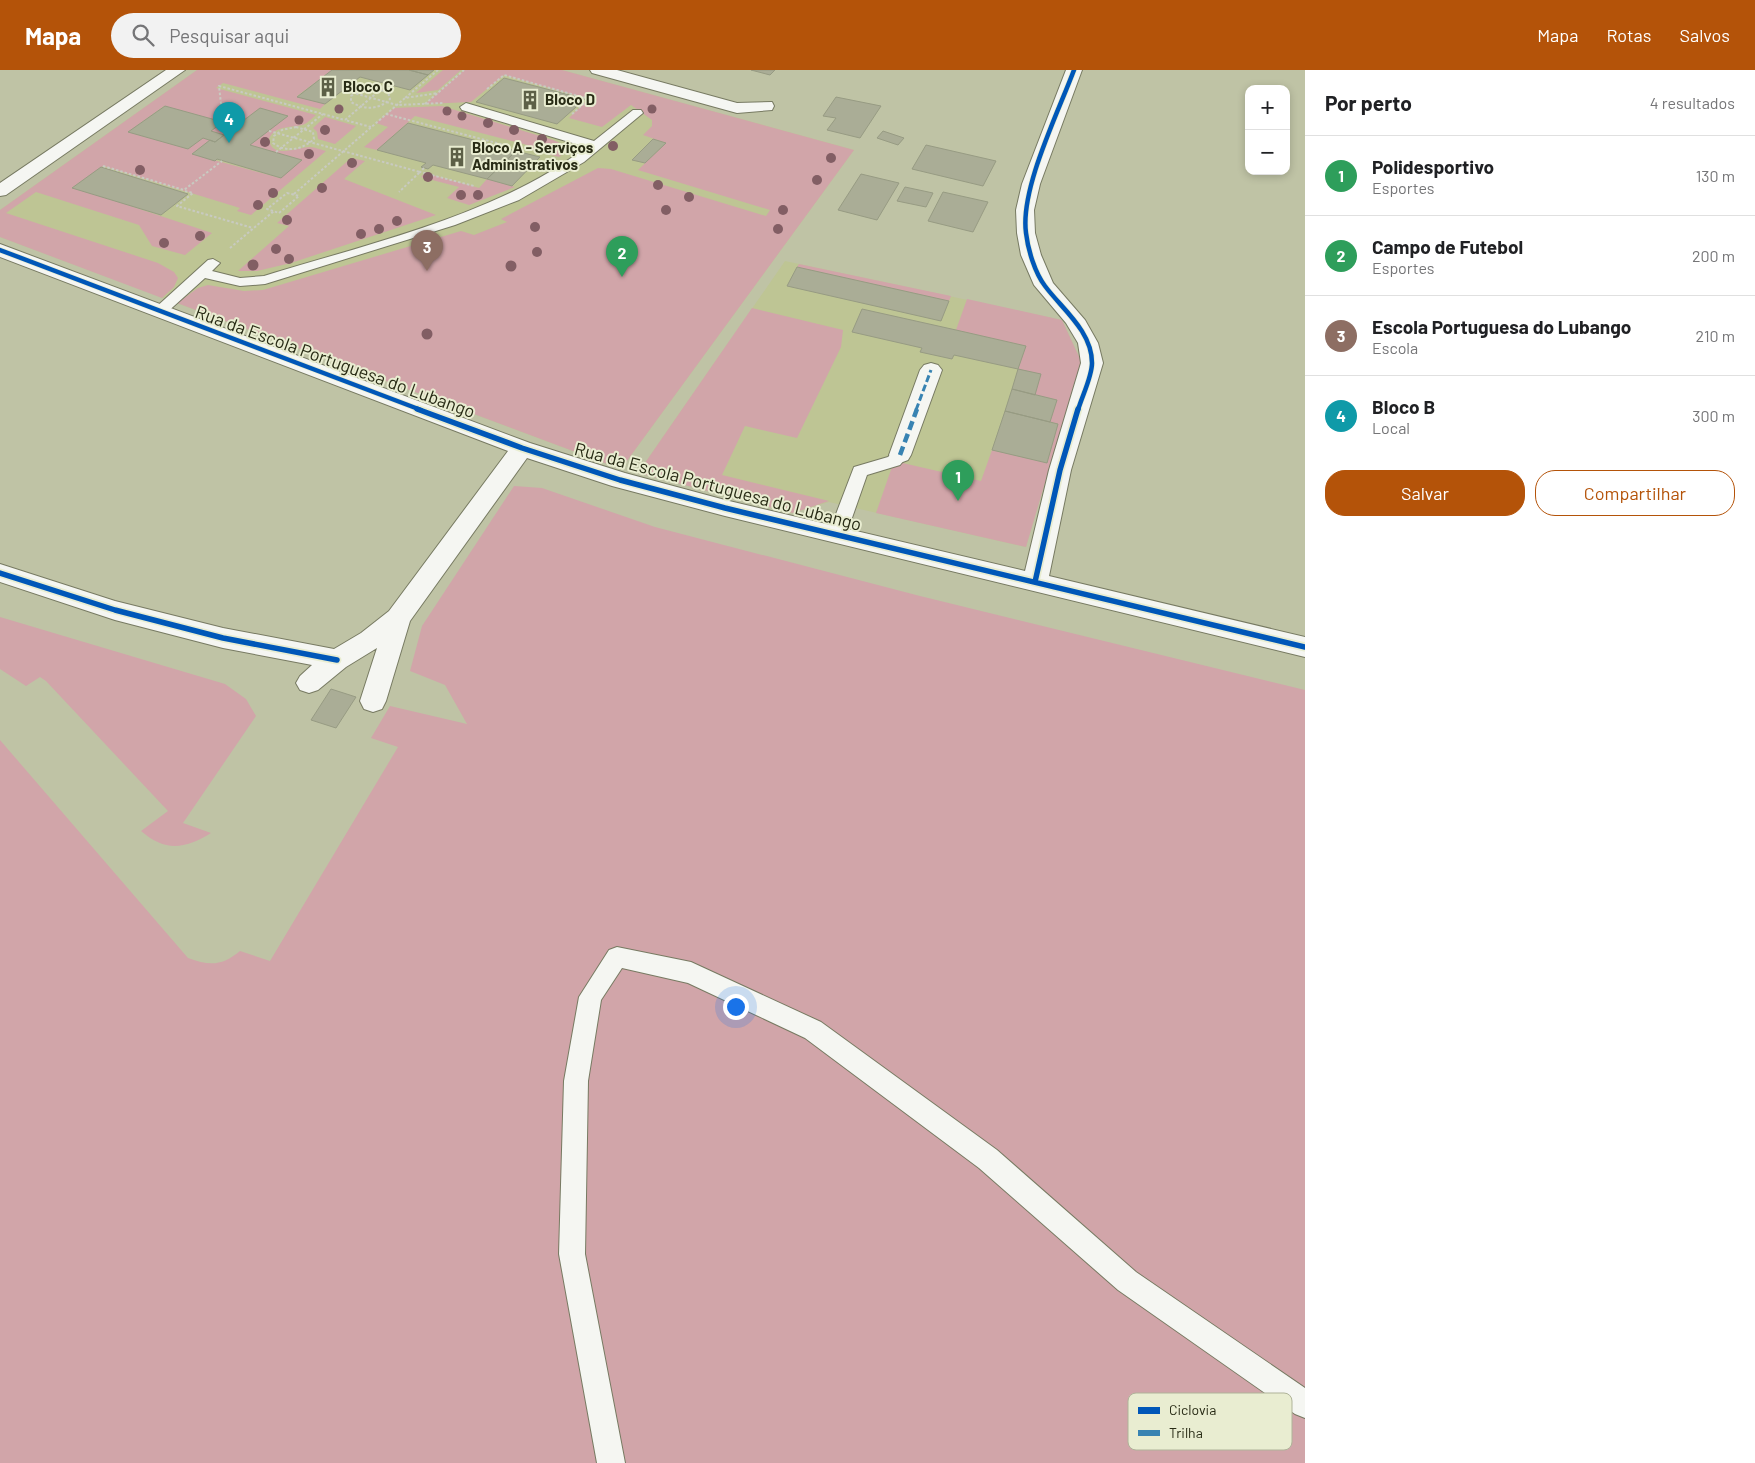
<!DOCTYPE html>
<html lang="pt">
<head>
<meta charset="utf-8">
<style>
	body { margin:0; font-family:Barlow,sans-serif; background:#f2f2f2; color:#202124 }
	.controls { position:absolute; right:15px; top:15px; display:grid; overflow:hidden; border-radius:10px; box-shadow:0 2px 8px #0003 }
	.controls button { width:45px; height:45px; display:grid; place-items:center; padding:0; border:0; border-bottom:1px solid #e0e0e0; background:#fff; color:#202124; font:25px sans-serif }
	.you { position:absolute; left:735px; top:936px; width:18px; height:18px; margin:-12px; border:4px solid #fff; border-radius:50%; background:#1a73e8; box-shadow:0 0 0 8px #1a73e833 }
	.badge { display:grid; place-items:center; width:32px; height:32px; border-radius:50%; background:#b45309; color:#fff; font-size:16px; font-weight:700 }
	.pin { position:absolute; translate:-50% -41px; filter:drop-shadow(0 1px 2px #0008) }
	.pin::after { content:''; position:absolute; top:26px; width:18px; height:15px; background:inherit; clip-path:polygon(0 0,100% 0,50% 100%) }
	.list { margin:0; padding:0; list-style:none }
	h2 { display:flex; justify-content:space-between; align-items:center; height:65px; margin:0; padding:0 20px; font-size:21px }
	h2 small { font-size:16px; font-weight:400; color:#757577 }
	.list li { display:grid; grid-template-columns:32px 1fr auto; gap:15px; align-items:center; box-sizing:border-box; height:80px; padding:0 20px; border-top:1px solid #e0e0e0 }
	.list b { display:block; font-size:19px; white-space:nowrap }
	.list p { margin:0; font-size:16px; white-space:nowrap; color:#757577 }
	.list em { font-size:16px; font-style:normal; color:#757577 }
	.actions { display:flex; gap:10px; padding:15px 20px }
	.actions a { flex:1; padding:11px 0; border:1px solid #b45309; border-radius:20px; text-align:center; font-size:18px; color:#b45309 }
	.actions .main { background:#b45309; color:#fff }
	.icon { flex:none; width:28px; height:28px; fill:none; stroke:currentColor; stroke-width:2; stroke-linecap:round; stroke-linejoin:round }
	.map { position:relative; flex:none; width:1305px; height:1393px; overflow:hidden }
	header { display:flex; align-items:center; gap:30px; box-sizing:border-box; height:70px; padding:0 25px; background:#b45309; color:#fff }
	header strong { font-size:24px }
	nav { display:flex; gap:28px; margin-inline-start:auto; font-size:18px }
	.search { width:350px; height:45px; background:#f2f2f2; display:flex; align-items:center; gap:12px; box-sizing:border-box; padding:0 18px; border-radius:28px; color:#757577; font-size:19px }
	main { display:flex }
	aside { flex:1; background:#fff }
	.map>svg:first-child { display:block }
</style>
</head>
<body>
<header>
<strong>Mapa</strong>
<div class="search"><svg class="icon" aria-label="search" viewBox="0 0 24 24"><circle cx="10" cy="10" r="6"/><path d="M15 15l6 6"/></svg>Pesquisar aqui</div>
<nav><a>Mapa</a><a>Rotas</a><a>Salvos</a></nav>
</header>
<main>
<div class="map">
<svg width="1305" height="1393" viewBox="0 0 1305 1393">
	<rect width="100%" height="100%" fill="#bfc3a5"/>
	<path fill="#bec594" d="M197,0H562L854,80L621,399L0,167V140Z
		M785,191L1062,250L1081,291L1026,477L829,432L793,443L638,403Z"/>
	<path fill="#d1a5a9" fill-rule="evenodd" d="M197,0H332L297,26L325,34L320,39L223,13L216,18L316,45C312,48 307,54 302,55C290,58 275,55 269,69C271,90 299,77 310,77C315,77 321,80 326,81L251,145L237,141L240,138L103,96L73,117L212,163L185,185L152,176L139,155L36,122L6,143L158,193L174,202L178,208L174,217L162,228L0,167V140ZM164,36L223,52L211,61L224,65L260,38L288,46L250,75L302,90L280,108L192,84L210,70L203,68L188,79L128,62Z
		M443,0H461L438,20L416,23Z
		M464,0H562L854,80L621,399L177,233L198,218L208,215L244,221L263,220L461,161L474,165L507,152L501,149L598,98L611,99L766,146L770,140L638,100L666,73L643,65L652,56V50L631,35L602,57L569,48L588,29L504,5L471,32L425,34Z
		M442,36L550,69C558,72 564,73 564,83L559,87L528,79L531,76L415,46L377,80L364,77L388,57L376,53L394,38Z
		M325,47L356,56L335,74L318,69L317,62L313,58Z
		M351,88L365,91L344,109L436,145L291,193L257,201H238L289,156L277,153Z
		M425,103L479,118L487,109L515,117L469,135L447,128L459,117L421,107Z
		M799,194L951,226L949,231L797,197Z
		M967,229L1062,250L1081,291L1026,477L876,443L894,391L981,411L992,380L1047,393L1058,354L1050,352L1057,330L1035,325L1018,299L1026,276L956,260Z
		M752,238L843,260L841,277L797,368L745,356L722,405L829,431L793,443L638,403Z
		M514,416L542,418L655,457L920,526L1305,620V1393H0V670L188,888C210,896 222,896 240,881L270,891L398,677L371,668L390,636L467,654L445,615L410,601L422,556Z
		M0,547L225,614L246,629L256,646L183,753L211,763C185,779 165,782 141,761L168,741L46,611L40,607L26,616L0,599Z"/>
	<path fill="#aaad96" stroke="#979b83" d="M332,0H409L428,5L410,20L360,7L325,34L297,27Z
		M409,0H434L428,5Z
		M751,0H775L770,5Z
		M504,8L585,29L557,54L476,32Z
		M836,27L881,36L860,68L827,60L836,48L823,46Z
		M165,36L223,52L211,61L224,65L215,72L203,68L188,79L128,62Z
		M260,38L288,46L250,75L302,90L281,108L217,89L215,91L192,84L210,70L215,72Z
		M408,53L516,81L487,109L433,95L428,99L421,97L426,93L377,80Z
		M883,61L904,68L898,75L877,68Z
		M653,69L666,73L645,93L632,90Z
		M926,75L996,91L983,116L912,99Z
		M516,81L540,87L512,116L487,109Z
		M101,97L188,124L161,145L72,118Z
		M861,104L899,113L877,150L838,140Z
		M905,117L933,123L926,137L897,131Z
		M943,122L988,132L973,162L928,151Z
		M797,197L949,231L941,251L787,216Z
		M862,239L956,260L1026,276L1018,299L954,285L952,289L920,282L922,278L852,262Z
		M1018,299L1041,304L1035,325L1012,319Z
		M1012,319L1057,330L1050,352L1005,341Z
		M1005,341L1058,354L1047,393L992,380Z
		M331,619L356,627L336,658L311,650Z"/>
	<g fill="none" stroke-linecap="round" stroke-linejoin="round">
		<defs>
			<path id="lane" d="M466,33L594,71L633,40H641L643,43L584,92L519,130L455,155L265,214L240,216L205,208L164,245H154L152,242L154,239L208,190L213,189L220,193L212,201L240,208L264,206C367,174 501,144 586,77L462,40L460,37Z
				M900,379L906,381L908,385L900,395L867,405L846,465L843,469L837,471L831,469L828,465L854,397L888,387L894,381Z
				M617,877L691,892L821,952L997,1080L1136,1202L1305,1318V1348L1295,1344L1118,1220L979,1098L805,968L688,913L622,898L601,930L588,1011L585,1184L625,1393H597L559,1184L564,1011L579,927L609,880Z"/>
			<path id="street" d="M166,0H185L6,125L0,126V113Z
				M590,0H617L737,33L772,32L774,36L772,40L737,43L592,3Z
				M1066,0H1082L1040,114L1034,140L1035,163L1041,185L1053,213L1085,250L1098,273L1103,293L1071,400L1049,506L1305,567V587L725,446L612,416L527,388L410,551L386,631L382,639L373,642L364,639L360,631L377,578L346,597L318,620L309,623L300,620L296,613L300,606L312,595L223,578L115,550L0,512V494L115,531L223,558L334,579L361,563L389,541L508,381L0,187V174L530,373L625,403L725,430L1025,501L1049,400L1081,293L1078,273L1066,253L1034,215L1021,185L1017,163L1016,140L1022,114Z
				M931,293L938,295L942,300L911,385L908,390L900,393L892,390L889,385L920,300L924,295Z"/>
		</defs>
		<use href="#lane" stroke="#777a62" stroke-width="2"/>
		<use href="#street" stroke="#777a62" stroke-width="2"/>
		<path stroke="#c8cac1" stroke-width="2" stroke-dasharray="2.5 2" stroke-linecap="butt" d="M438,0L405,28L438,23
			M372,18L388,22L390,29C379,40 364,40 351,32V26L359,20Z
			M487,19L504,5L589,29L571,45
			M343,20L397,35L443,33
			M425,34L464,0
			M386,44L508,76
			M223,52L219,16L345,50
			M296,57L313,62L314,69C302,80 286,83 273,73L274,66L282,60Z
			M371,57L345,50L387,14
			M269,61L420,102L399,122
			M276,82L323,44
			M103,96L184,120L222,91
			M424,98L420,102L474,116
			M185,121L193,123L177,136L253,158
			M287,123L299,126L279,143L267,139Z
			M294,124L405,28
			M230,178L274,141"/>
		<use href="#lane" fill="#f5f6f2" fill-rule="evenodd"/>
		<use href="#street" fill="#f5f6f2" fill-rule="evenodd"/>
		<path stroke="#3883b2" stroke-width="3" stroke-dasharray="7 3" stroke-linecap="butt" d="M916,340L931,300"/>
		<path stroke="#3883b2" stroke-width="4.5" stroke-dasharray="9 4.5" stroke-linecap="butt" d="M900,385L917,339"/>
		<defs>
			<path id="cycleway-far1" d="M1074,0C1058,43 1020,119 1026,163C1028,180 1035,203 1045,216C1062,239 1092,261 1092,293C1092,307 1082,326 1078,340
				M0,180L421,340"/>
			<path id="cycleway" d="M417,339L522,378L620,410L725,438L1305,577
				M0,503L115,540L223,568L337,590
				M1035,512L1060,400L1078,339"/>
		</defs>
		<use href="#cycleway-far1" stroke="#e9edd1" stroke-width="6"/>
		<use href="#cycleway" stroke="#e9edd1" stroke-width="9"/>
		<use href="#cycleway-far1" stroke="#0057b8" stroke-width="4.5"/>
		<use href="#cycleway" stroke="#0057b8" stroke-width="5.5"/>
	</g>
	<g fill="#825e64">
		<circle cx="339" cy="39" r="4.5"/>
		<circle cx="652" cy="39" r="4.5"/>
		<circle cx="447" cy="41" r="4.5"/>
		<circle cx="462" cy="46" r="4.5"/>
		<circle cx="299" cy="50" r="4.5"/>
		<circle cx="488" cy="53" r="5"/>
		<circle cx="325" cy="60" r="5"/>
		<circle cx="514" cy="60" r="5"/>
		<circle cx="542" cy="69" r="5"/>
		<circle cx="265" cy="72" r="5"/>
		<circle cx="613" cy="76" r="5"/>
		<circle cx="309" cy="84" r="5"/>
		<circle cx="831" cy="88" r="5"/>
		<circle cx="352" cy="93" r="5"/>
		<circle cx="140" cy="100" r="5"/>
		<circle cx="428" cy="107" r="5"/>
		<circle cx="817" cy="110" r="5"/>
		<circle cx="658" cy="115" r="5"/>
		<circle cx="322" cy="118" r="5"/>
		<circle cx="273" cy="123" r="5"/>
		<circle cx="461" cy="125" r="5"/>
		<circle cx="478" cy="125" r="5"/>
		<circle cx="689" cy="127" r="5"/>
		<circle cx="258" cy="135" r="5"/>
		<circle cx="666" cy="140" r="5"/>
		<circle cx="783" cy="140" r="5"/>
		<circle cx="287" cy="150" r="5"/>
		<circle cx="397" cy="151" r="5"/>
		<circle cx="535" cy="157" r="5"/>
		<circle cx="379" cy="159" r="5"/>
		<circle cx="778" cy="159" r="5"/>
		<circle cx="361" cy="164" r="5"/>
		<circle cx="200" cy="166" r="5"/>
		<circle cx="164" cy="173" r="5"/>
		<circle cx="276" cy="179" r="5"/>
		<circle cx="537" cy="182" r="5"/>
		<circle cx="289" cy="189" r="5"/>
		<circle cx="253" cy="195" r="5.5"/>
		<circle cx="511" cy="196" r="5.5"/>
		<circle cx="427" cy="264" r="5.5"/>
	</g>
	<defs>
		<symbol id="building-bare" viewBox="-9 -9 18 18"><path d="M-4-6H4V6H1V3H-1V6H-4ZM-2.5-4.3h1.7v1.8h-1.7ZM.8-4.3h1.7v1.8H.8ZM-2.5-1h1.7V.8h-1.7ZM.8-1h1.7V.8H.8Z" fill="#5d6047" stroke="#e9edd1" stroke-width="2.5" paint-order="stroke"/></symbol>
	</defs>
	<g fill-rule="evenodd">
		<use href="#building-bare" x="314" y="3" width="28" height="28"/>
		<use href="#building-bare" x="516" y="16" width="28" height="28"/>
		<use href="#building-bare" x="443" y="73" width="28" height="28"/>
	</g>
	<g text-anchor="middle" stroke-width="4" stroke-linejoin="round" paint-order="stroke">
		<g font-size="15" font-weight="bold" fill="#282b15" stroke="#e9edd1" text-anchor="start">
			<text x="343" y="22">Bloco C</text>
			<text x="545" y="35">Bloco D</text>
			<text x="472" y="83">Bloco A - Serviços<tspan x="472" dy="17">Administrativos</tspan></text>
		</g>
		<g font-size="18" fill="#282b15" stroke="#e9edd1">
			<text transform="translate(335 292) rotate(20)" y="6">Rua da Escola Portuguesa do Lubango</text>
			<text transform="translate(718 417) rotate(15)" y="6">Rua da Escola Portuguesa do Lubango</text>
		</g>
	</g>
	<rect x="1128" y="1323" width="164" height="57" rx="8" fill="#e9edd1" stroke="#afb399" stroke-width="1"/>
	<rect x="1138" y="1337" width="22" height="7" fill="#0057b8"/>
	<rect x="1138" y="1360" width="22" height="6" fill="#3883b2"/>
	<g font-size="14" fill="#282b15">
		<text x="1169" y="1345">Ciclovia</text>
		<text x="1169" y="1368">Trilha</text>
	</g>
</svg>
<div class="controls">
<button>+</button>
<button>−</button>
</div>
<div class="you"></div>
<div class="pin badge" style="left:958px;top:431px;background:#2e9e5b">1</div>
<div class="pin badge" style="left:622px;top:207px;background:#2e9e5b">2</div>
<div class="pin badge" style="left:427px;top:201px;background:#8d6e63">3</div>
<div class="pin badge" style="left:229px;top:73px;background:#0f9aa8">4</div>
</div>
<aside>
<h2>Por perto<small>4 resultados</small></h2>
<ul class="list">
<li><span class="badge" style="background:#2e9e5b">1</span><div><b>Polidesportivo</b><p>Esportes</p></div><em>130 m</em></li>
<li><span class="badge" style="background:#2e9e5b">2</span><div><b>Campo de Futebol</b><p>Esportes</p></div><em>200 m</em></li>
<li><span class="badge" style="background:#8d6e63">3</span><div><b>Escola Portuguesa do Lubango</b><p>Escola</p></div><em>210 m</em></li>
<li><span class="badge" style="background:#0f9aa8">4</span><div><b>Bloco B</b><p>Local</p></div><em>300 m</em></li>
</ul>
<div class="actions"><a class="main">Salvar</a><a>Compartilhar</a></div>
</aside>
</main>
</body>
</html>
